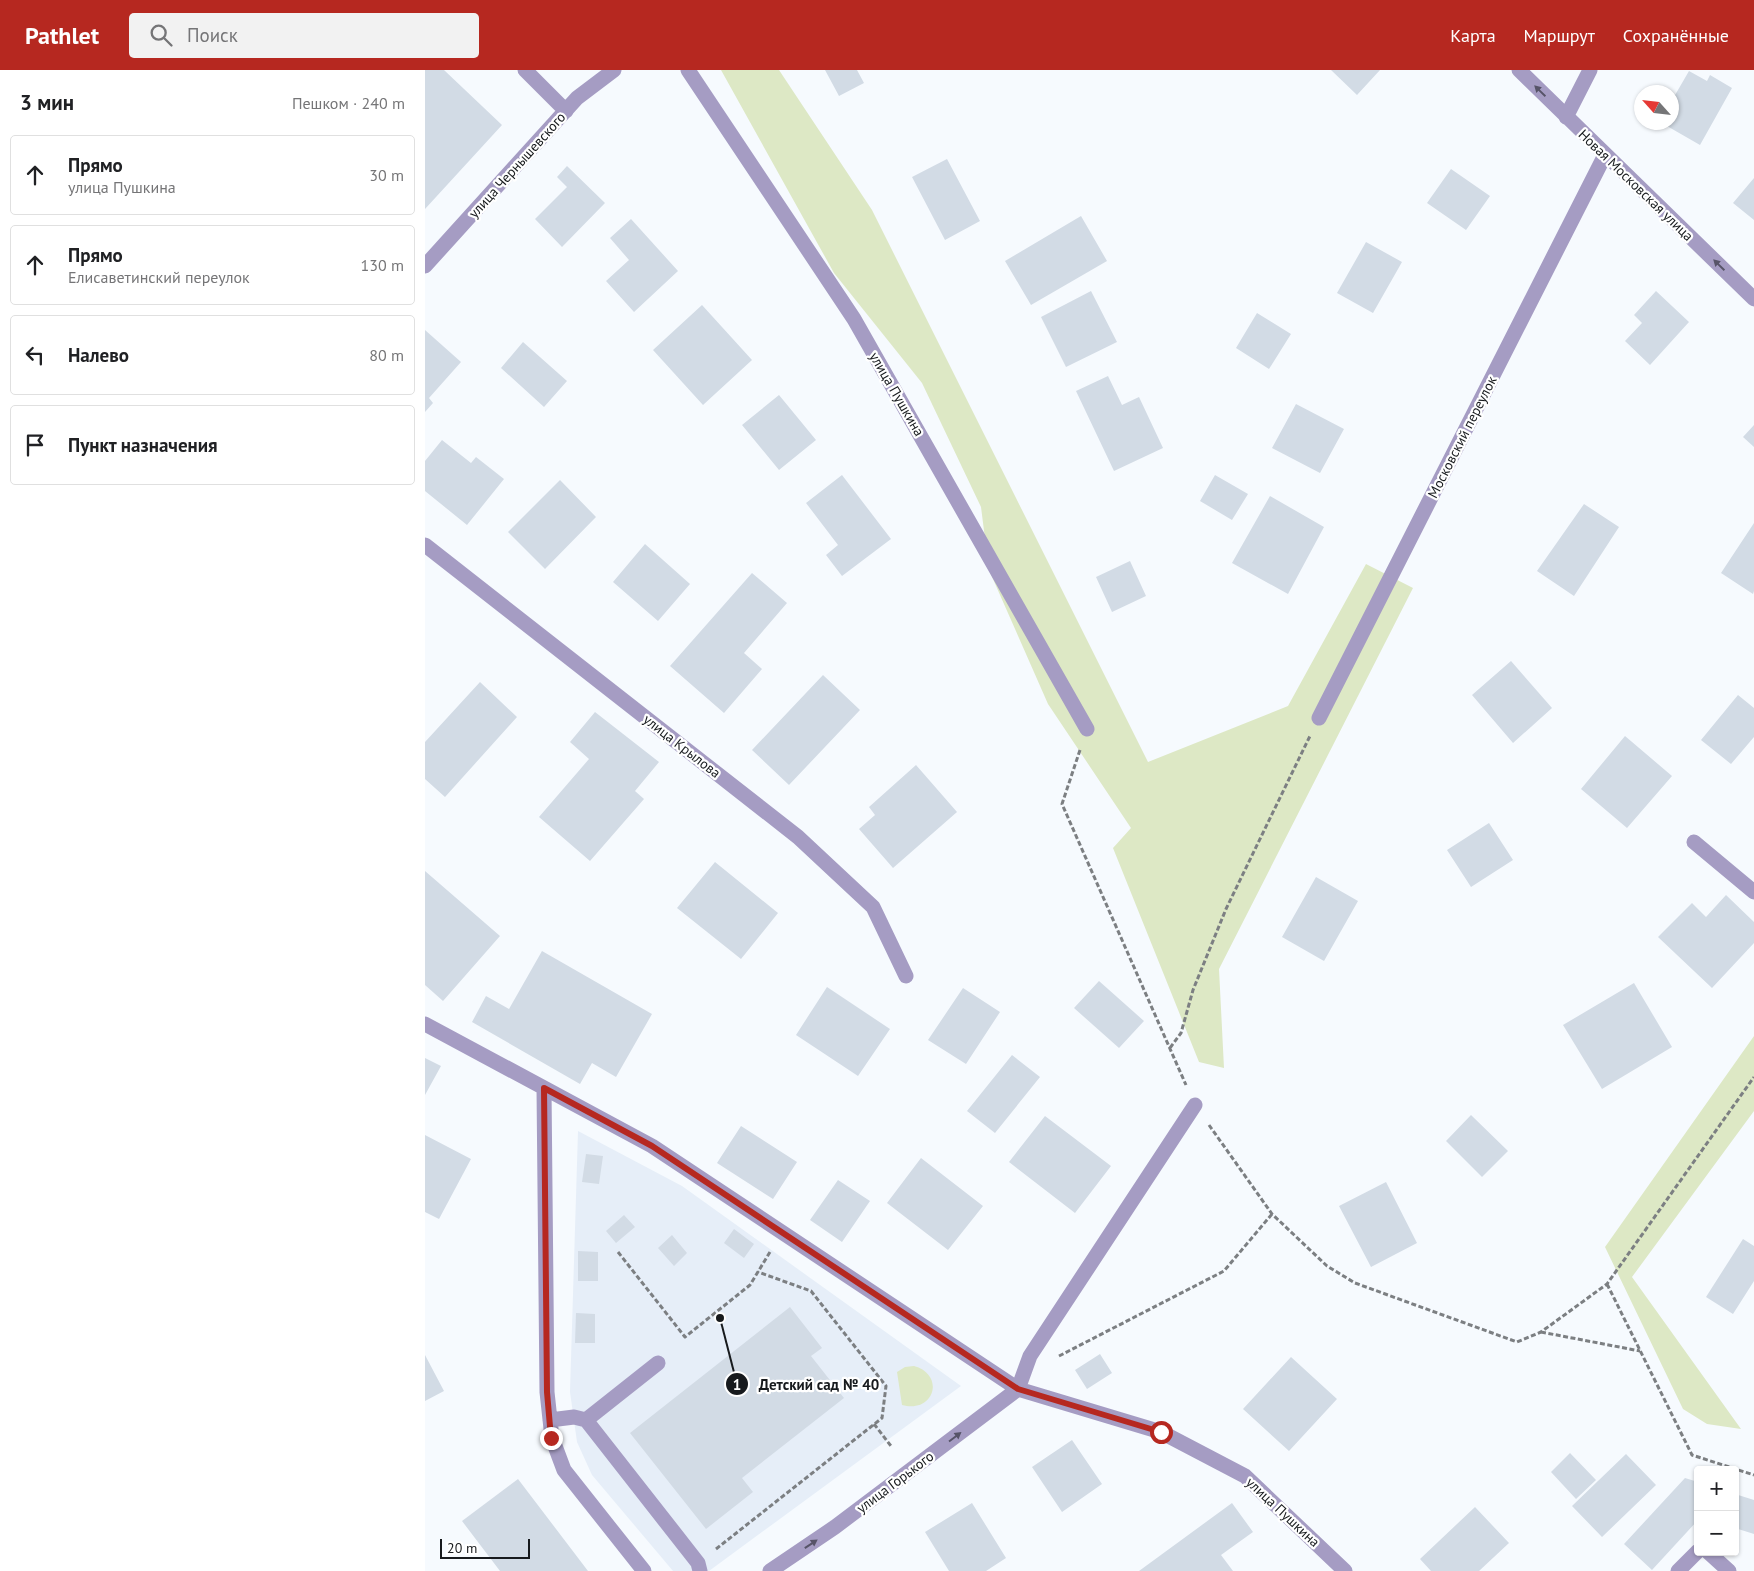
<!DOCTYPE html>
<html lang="ru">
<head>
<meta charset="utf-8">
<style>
	body { margin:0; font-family:"PT Sans",sans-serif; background:#f2f2f2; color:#202124 }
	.controls { position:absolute; right:15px; bottom:15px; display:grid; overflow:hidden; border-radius:5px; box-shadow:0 1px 4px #0004 }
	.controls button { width:45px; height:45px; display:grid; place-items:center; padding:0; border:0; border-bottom:1px solid #e0e0e0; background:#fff; color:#202124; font:25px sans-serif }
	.compass { position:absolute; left:1209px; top:15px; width:45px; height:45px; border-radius:50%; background:#fff; box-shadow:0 1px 4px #0004; rotate:297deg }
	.scale { position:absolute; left:15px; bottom:12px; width:90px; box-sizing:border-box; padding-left:5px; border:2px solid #171a1d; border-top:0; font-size:14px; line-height:18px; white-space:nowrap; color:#171a1d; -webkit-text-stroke:4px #fff; paint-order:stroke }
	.stop { position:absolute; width:15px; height:15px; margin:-11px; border:4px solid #b62820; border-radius:50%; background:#fff }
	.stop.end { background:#b62820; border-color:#fff; box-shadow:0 1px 5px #0008 }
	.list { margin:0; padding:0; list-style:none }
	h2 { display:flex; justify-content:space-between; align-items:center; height:65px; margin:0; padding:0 20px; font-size:21px }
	h2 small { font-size:16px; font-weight:400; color:#757577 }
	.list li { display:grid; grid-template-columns:32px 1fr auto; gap:15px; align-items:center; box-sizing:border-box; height:80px; margin:0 10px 10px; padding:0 10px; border:1px solid #e0e0e0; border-radius:5px }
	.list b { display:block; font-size:19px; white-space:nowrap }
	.list p { margin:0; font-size:16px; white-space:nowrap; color:#757577 }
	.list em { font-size:16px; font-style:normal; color:#757577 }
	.icon { flex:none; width:28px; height:28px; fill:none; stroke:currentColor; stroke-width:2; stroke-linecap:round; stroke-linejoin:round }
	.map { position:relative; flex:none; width:1329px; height:1501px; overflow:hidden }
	header { display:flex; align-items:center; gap:30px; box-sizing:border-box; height:70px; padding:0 25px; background:#b62820; color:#fff }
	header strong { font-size:24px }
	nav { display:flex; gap:28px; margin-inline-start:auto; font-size:18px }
	.search { width:350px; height:45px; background:#f2f2f2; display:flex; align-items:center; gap:12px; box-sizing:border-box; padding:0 18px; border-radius:5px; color:#757577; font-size:19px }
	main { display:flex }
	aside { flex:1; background:#fff }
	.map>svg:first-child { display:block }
</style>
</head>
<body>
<header>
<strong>Pathlet</strong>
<div class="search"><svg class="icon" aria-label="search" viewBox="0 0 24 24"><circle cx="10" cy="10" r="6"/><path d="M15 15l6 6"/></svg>Поиск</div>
<nav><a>Карта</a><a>Маршрут</a><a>Сохранённые</a></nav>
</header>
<main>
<aside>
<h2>3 мин<small>Пешком · 240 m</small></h2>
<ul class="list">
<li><svg class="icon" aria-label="ahead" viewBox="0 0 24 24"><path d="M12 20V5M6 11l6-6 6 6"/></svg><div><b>Прямо</b><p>улица Пушкина</p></div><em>30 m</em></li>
<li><svg class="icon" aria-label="ahead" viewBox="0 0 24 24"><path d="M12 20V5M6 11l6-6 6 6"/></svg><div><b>Прямо</b><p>Елисаветинский переулок</p></div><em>130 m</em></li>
<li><svg class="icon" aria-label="left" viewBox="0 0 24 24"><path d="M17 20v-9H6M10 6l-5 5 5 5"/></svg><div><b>Налево</b></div><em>80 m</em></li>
<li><svg class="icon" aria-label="arrive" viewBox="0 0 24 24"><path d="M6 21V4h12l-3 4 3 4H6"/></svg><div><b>Пункт назначения</b></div></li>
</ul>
</aside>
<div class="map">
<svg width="1329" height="1501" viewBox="0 0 1329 1501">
	<rect width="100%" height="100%" fill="#f6fafe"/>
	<path fill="#e6eef8" d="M153,1061L257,1116L536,1316L284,1501H248L167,1405L152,1372L145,1322Z"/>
	<path fill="#dde8c5" d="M296,0H354L447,140L723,692L863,636L941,494L988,518L794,899L799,998L774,992L688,778L706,758L623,634L564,500L556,437L497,313L409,203Z
		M1329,966V1041L1207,1207L1316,1359L1282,1354L1258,1339L1180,1177Z
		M489,1296C521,1305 509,1344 477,1335L472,1302L480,1297Z"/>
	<path fill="#d2dbe5" d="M0,0H19L77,55L0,139Z
		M400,0H432L439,13L414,26Z
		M906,0H955L932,25Z
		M1264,1L1282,11L1285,5L1307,18L1275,75L1235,52H1246V32Z
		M522,89L555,151L520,170L487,107Z
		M142,96L180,133L137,177L110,149L142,117L132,107Z
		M1026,99L1065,126L1041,160L1002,133Z
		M1329,108V150L1308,133Z
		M656,146L682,191L606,235L580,191Z
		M206,149L253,201L209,242L181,211L204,190L185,168Z
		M941,172L977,192L948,243L912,223Z
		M666,221L692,272L641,297L616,247Z
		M1231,221L1264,252L1225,295L1200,271L1217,253L1209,245Z
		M277,235L327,290L278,335L228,280Z
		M832,243L866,264L844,299L811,278Z
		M0,260L36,292L4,328L8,333L0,342Z
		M98,272L142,311L119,337L76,298Z
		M683,306L697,335L714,327L738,378L689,401L651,321Z
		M354,325L391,370L354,400L317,355Z
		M871,334L919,359L895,403L847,378Z
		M1329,355V377L1318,367Z
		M17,370L46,393L51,387L79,409L42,455L0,421V391Z
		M417,405L466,469L417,506L401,485L413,475L381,433Z
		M790,405L823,424L807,450L775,431Z
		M135,410L171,447L120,499L83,462Z
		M845,426L899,457L863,524L807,493Z
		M1159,434L1194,457L1149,526L1112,501Z
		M1329,453V521L1328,524L1296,503Z
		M220,474L265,514L233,551L188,512Z
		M705,491L721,526L687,542L671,507Z
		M327,503L362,533L319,583L337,599L299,643L245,596Z
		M1086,591L1127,638L1088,673L1047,625Z
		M398,605L435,640L364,715L327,680Z
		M55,612L92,647L20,727L0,709V672Z
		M1313,625L1329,638V667L1306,694L1276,670Z
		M170,642L234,692L210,721L219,729L165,791L114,747L164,689L145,672Z
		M1200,666L1247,706L1202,758L1156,719Z
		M491,695L532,742L468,798L434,759L450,745L444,737Z
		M1064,753L1088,790L1046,817L1022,780Z
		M290,792L353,843L316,889L252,838Z
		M0,801L75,866L18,931L0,915Z
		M891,807L933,831L899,891L857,867Z
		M1301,825L1329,852V873L1287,918L1233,867L1267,833L1281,847Z
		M117,881L227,944L191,1007L167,993L155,1014L47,952L61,926L84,939Z
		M674,911L719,951L694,978L649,938Z
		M1209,913L1247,977L1177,1019L1138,955Z
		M402,917L465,959L433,1006L371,965Z
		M538,918L575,942L541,994L503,970Z
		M587,985L615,1007L570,1063L542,1041Z
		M0,988L16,996L0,1025Z
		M1046,1045L1083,1081L1057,1107L1021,1071Z
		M620,1046L686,1096L650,1143L584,1092Z
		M316,1056L372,1092L348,1129L292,1093Z
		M0,1065L46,1089L14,1149L0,1142Z
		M161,1084L178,1086L174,1114L157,1112Z
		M496,1088L558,1136L523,1180L462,1133Z
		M413,1110L445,1131L417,1172L385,1150Z
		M961,1112L992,1173L946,1197L914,1136Z
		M199,1145L210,1157L191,1173L181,1161Z
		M309,1159L329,1174L319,1188L299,1173Z
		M247,1165L262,1183L249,1196L233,1178Z
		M1318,1169L1329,1176V1211L1308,1244L1281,1227Z
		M153,1181L173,1182V1211H153Z
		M365,1237L397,1278L386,1286L419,1328L317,1408L328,1422L281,1459L205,1363Z
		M151,1243L170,1244V1273H150Z
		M675,1284L687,1303L662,1319L650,1300Z
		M0,1285L19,1321L0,1331Z
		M866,1287L912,1329L864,1381L818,1339Z
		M647,1370L677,1414L637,1442L607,1397Z
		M1145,1383L1171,1410L1151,1429L1126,1402Z
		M1201,1384L1231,1415L1177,1467L1147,1436Z
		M1260,1408L1273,1412V1450L1227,1500L1199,1474Z
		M93,1409L163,1501H75L37,1451Z
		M1310,1424L1329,1430V1464L1310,1458Z
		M547,1433L581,1488L561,1501H524L500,1462Z
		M807,1433L828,1462L796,1485L808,1501H714Z
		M1050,1437L1084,1473L1054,1501H1006L995,1489Z"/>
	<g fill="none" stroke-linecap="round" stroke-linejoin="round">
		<path stroke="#7c7f82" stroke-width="3" stroke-dasharray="5 2.5" stroke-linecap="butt" d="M655,680L637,734L761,1015
			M745,978L756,963L768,920L801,839L885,666
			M784,1055L847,1144L902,1196L930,1213L1092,1272L1116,1262L1182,1214L1329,1007
			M193,1182L260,1267L325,1215L345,1182
			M1182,1214L1267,1385L1329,1405
			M1116,1262L1215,1281
			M634,1286L799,1201L847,1144
			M449,1354L466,1376
			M291,1479L457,1348L461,1316L386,1221L333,1202"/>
		<path stroke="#a59cc3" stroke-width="15" d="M100,0L141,41
			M263,0L429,249L662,659
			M1094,0L1329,229
			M1141,47L1165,0
			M0,196L152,28L189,0
			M0,475L373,767L448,837L481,906
			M894,648L1180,85
			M1269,772L1329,822
			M0,954L227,1076L593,1319L736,1362L820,1406L920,1501
			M119,1018L122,1322L127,1368L139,1400L219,1501
			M233,1293L161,1350L273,1493L275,1501
			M593,1319L605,1286L770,1035
			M125,1350L149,1347L161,1350
			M1283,1482L1304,1501
			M345,1501L410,1457L593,1319
			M1253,1501L1273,1481"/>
	</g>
	<defs><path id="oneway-solid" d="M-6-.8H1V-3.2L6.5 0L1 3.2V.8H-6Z" transform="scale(1.25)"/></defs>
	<g fill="#575468">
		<use href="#oneway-solid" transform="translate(1115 21) rotate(-136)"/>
		<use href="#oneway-solid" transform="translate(1294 195) rotate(-136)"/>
		<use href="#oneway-solid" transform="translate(530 1367) rotate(-37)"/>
		<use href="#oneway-solid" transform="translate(386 1474) rotate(-34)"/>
	</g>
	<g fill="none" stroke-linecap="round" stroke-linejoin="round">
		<path stroke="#b62820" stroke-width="6" d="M126,1368L122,1322L119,1018L227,1076L593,1319L736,1362"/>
	</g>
	<g text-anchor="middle" stroke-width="4.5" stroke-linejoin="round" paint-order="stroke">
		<g font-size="14" fill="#171a1d" stroke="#fff">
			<text transform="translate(92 95) rotate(-48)" y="5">улица Чернышевского</text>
			<text transform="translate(1211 115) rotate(44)" y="5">Новая Московская улица</text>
			<text transform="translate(472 324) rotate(60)" y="5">улица Пушкина</text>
			<text transform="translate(1037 367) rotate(-63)" y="5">Московский переулок</text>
			<text transform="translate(257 676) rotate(38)" y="5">улица Крылова</text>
			<text transform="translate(470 1412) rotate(-37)" y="5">улица Горького</text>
			<text transform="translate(858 1442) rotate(43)" y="5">улица Пушкина</text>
		</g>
	</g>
	<path fill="none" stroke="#171a1d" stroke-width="2" d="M295 1248L312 1314"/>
	<g fill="#171a1d" stroke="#fff" stroke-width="2">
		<circle cx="295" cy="1248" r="5"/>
		<circle cx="312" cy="1314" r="12"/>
	</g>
	<g font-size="15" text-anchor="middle" font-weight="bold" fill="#fff">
		<text x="312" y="1320">1</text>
	</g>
	<g font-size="15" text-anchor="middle" font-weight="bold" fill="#171a1d" stroke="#fff" stroke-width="4.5" stroke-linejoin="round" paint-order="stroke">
		<text x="394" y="1320">Детский сад № 40</text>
	</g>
</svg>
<div class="controls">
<button>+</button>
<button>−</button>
</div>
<svg class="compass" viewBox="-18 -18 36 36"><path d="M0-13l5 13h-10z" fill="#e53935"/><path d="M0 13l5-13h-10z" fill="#757577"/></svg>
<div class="scale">20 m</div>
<div class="stop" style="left:736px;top:1362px"></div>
<div class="stop end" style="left:126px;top:1368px"></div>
</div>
</main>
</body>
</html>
